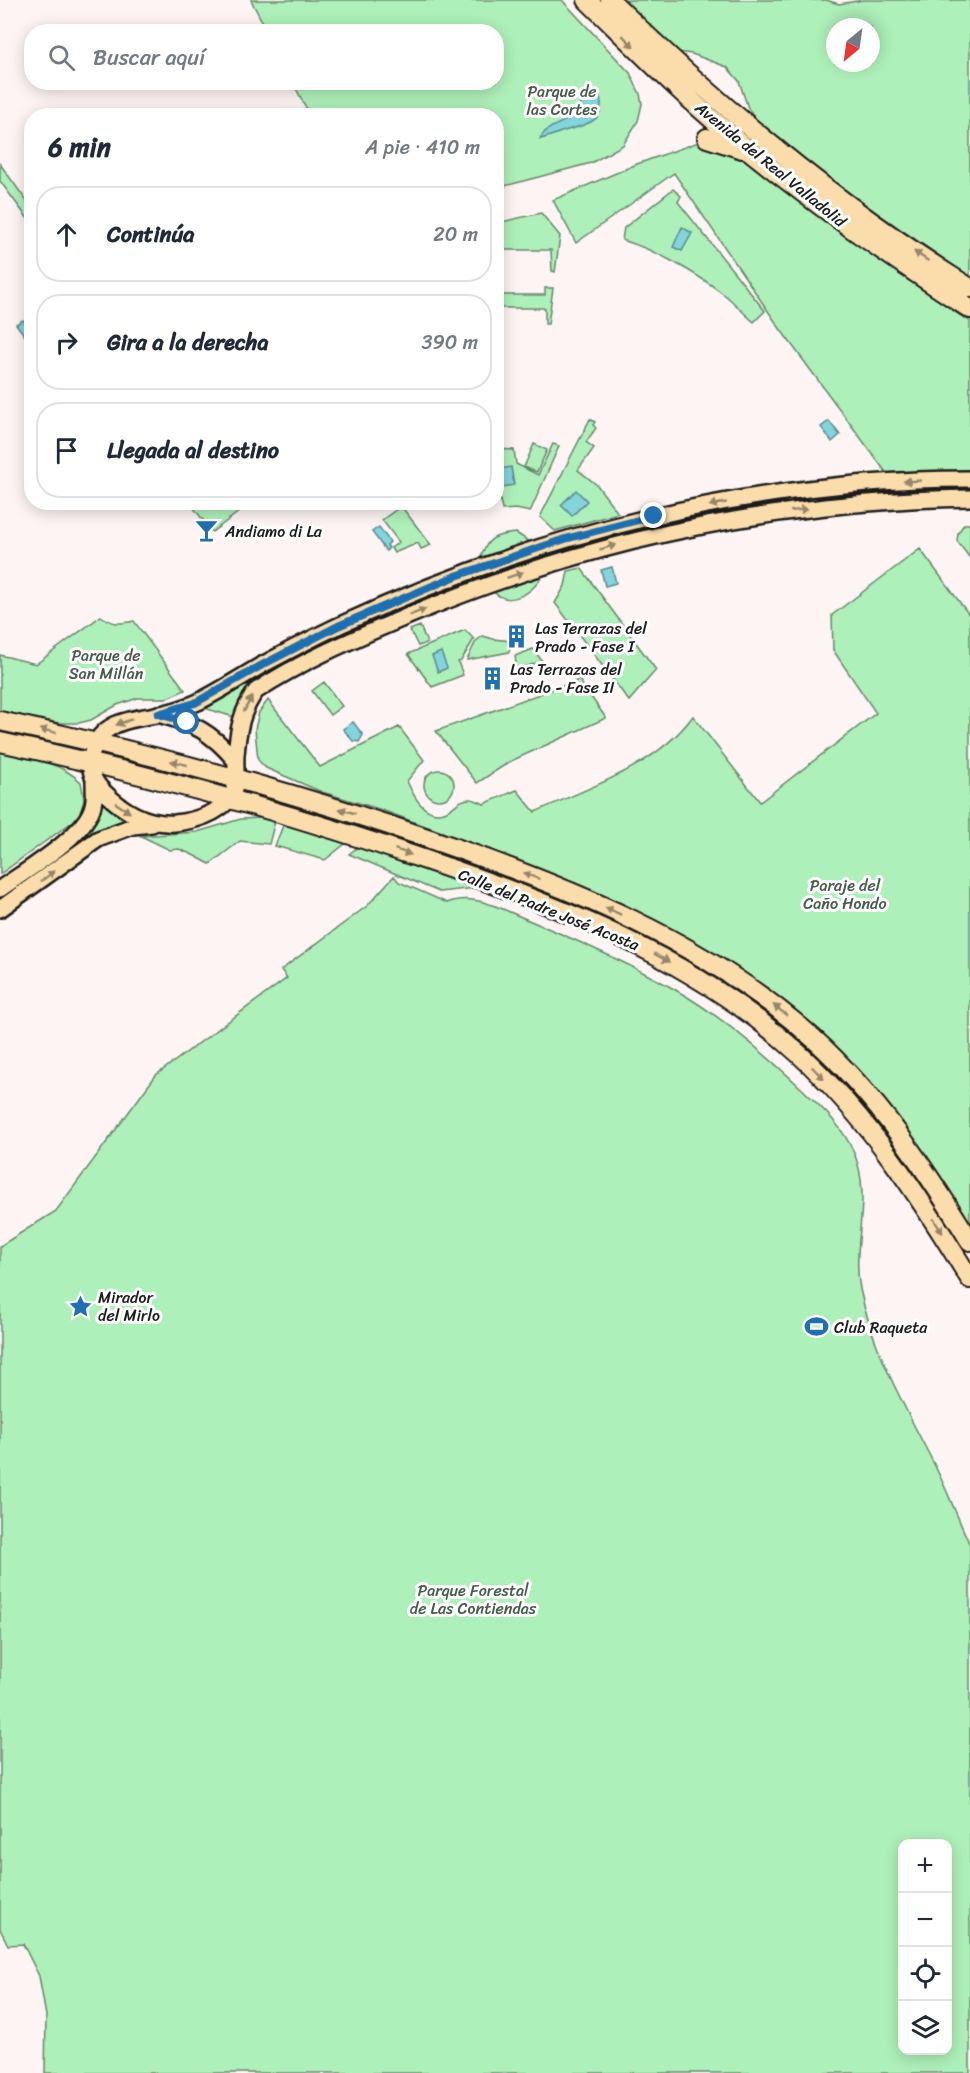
<!DOCTYPE html>
<html lang="es">
<head>
<meta charset="utf-8">
<style>
	body { margin:0; font-family:Sriracha,sans-serif; background:#f6f6f7; color:#1f2937 }
	.controls { position:absolute; right:18px; bottom:18px; display:grid; overflow:hidden; border-radius:12px; box-shadow:0 3px 15px #0003 }
	.controls button { width:54px; height:54px; display:grid; place-items:center; padding:0; border:0; border-bottom:2px solid #e0e1e3; background:#fff; color:#1f2937; font:30px sans-serif }
	.compass { position:absolute; left:826px; top:18px; width:54px; height:54px; border-radius:50%; background:#fff; box-shadow:0 3px 15px #0003; rotate:209deg }
	.stop { position:absolute; width:18px; height:18px; margin:-14px; border:4px solid #1f6fb2; border-radius:50%; background:#fff }
	.stop.end { background:#1f6fb2; border-color:#fff; box-shadow:0 2px 6px #0008 }
	.list { margin:0; padding:0; list-style:none }
	h2 { display:flex; justify-content:space-between; align-items:center; height:78px; margin:0; padding:0 24px; font-size:26px }
	h2 small { font-size:20px; font-weight:400; color:#747a83 }
	.list li { display:grid; grid-template-columns:39px 1fr auto; gap:18px; align-items:center; box-sizing:border-box; height:96px; margin:0 12px 12px; padding:0 12px; border:2px solid #e0e1e3; border-radius:24px }
	.list b { display:block; font-size:22px; white-space:nowrap }
	.list em { font-size:20px; font-style:normal; color:#747a83 }
	.icon { flex:none; width:33px; height:33px; fill:none; stroke:currentColor; stroke-width:2; stroke-linecap:round; stroke-linejoin:round }
	.map { position:relative; flex:none; width:970px; height:2073px; overflow:hidden }
	.search { position:absolute; background:#fff; box-shadow:0 3px 15px #0003; left:24px; top:24px; width:480px; height:66px; display:flex; align-items:center; gap:15px; box-sizing:border-box; padding:0 21px; border-radius:24px; color:#747a83; font-size:22px }
	.panel { position:absolute; background:#fff; box-shadow:0 3px 15px #0003; left:24px; top:108px; width:480px; height:402px; border-radius:24px }
	.map>svg:first-child { display:block }
</style>
</head>
<body>
<div class="map">
<svg width="970" height="2073" viewBox="0 0 970 2073">
	<rect width="100%" height="100%" fill="#fdf4f3"/>
	<filter id="ink" filterUnits="userSpaceOnUse"><feTurbulence type="fractalNoise" baseFrequency=".0167" numOctaves="2"/><feDisplacementMap in="SourceGraphic" scale="12" xChannelSelector="R" yChannelSelector="G"/><feConvolveMatrix kernelMatrix="1 2 1 2 8 2 1 2 1" color-interpolation-filters="sRGB"/></filter>
	<g filter="url(#ink)">
		<path fill="#aef0b9" stroke="#65866a" stroke-width="1.5" fill-rule="evenodd" d="M251,0H562L630,73L640,94L642,104L638,121L623,145L591,163L497,188L496,116L310,115L293,83L496,82V32L267,31Z
			M621,0H826L839,4L863,0H970V277L835,184L761,127L748,108L739,81L727,67L692,54L677,52ZM835,27H871V63H835Z
			M696,143L718,147L749,157L958,314L970,321V476L888,475L781,330L674,173L576,243L553,200L637,164Z
			M0,164L31,207V223L0,181Z
			M673,189L681,196L678,202L765,311L754,322C744,314 736,304 726,296C698,274 656,250 622,240L624,228Z
			M541,213L560,236L555,272L552,271L551,250H497V223Z
			M545,288H553L548,324H545V308H497V295H545Z
			M590,419L595,422L593,425L596,428L586,442L594,448L578,470L597,485L618,513L555,531L540,517Z
			M534,444L547,450L537,472L524,467Z
			M553,444L559,446L530,512L516,509L502,510L497,483L496,449L514,450L516,464L538,475Z
			M948,484L949,493L571,553L569,543L674,517L823,493Z
			M190,503H251L212,532Z
			M401,506L431,545L421,549L418,543L394,553L391,548L399,542L382,520Z
			M964,524H970V558L957,541L958,533Z
			M516,533L535,545L480,563C480,557 482,554 485,548C491,535 502,535 516,533Z
			M920,549L970,616V1227L793,1011L547,873L466,841L379,809L322,792L266,768L258,760L255,729L259,712L268,700L320,767L399,727L424,760L407,781C413,795 424,818 444,812C454,809 458,799 470,799C474,799 480,802 484,804L517,790L535,812C590,787 656,767 693,716L760,802L876,713L833,650L832,615Z
			M527,557L537,563L497,575L486,571Z
			M581,568L656,670L629,701L555,603L565,586L568,571Z
			M544,572C536,592 507,611 490,588Z
			M454,582L457,590L351,636L346,629Z
			M101,616C114,625 120,624 134,621L185,690L167,698H138L117,705L91,720L79,723H59L0,711V655L36,664Z
			M420,626L427,643L418,646L410,630Z
			M465,630L474,639L461,661L458,662L463,675L432,687L408,654Z
			M338,632L343,640L248,689L240,700L234,717L201,707Z
			M483,636L493,639L511,641L509,652L467,660L476,641Z
			M533,649L542,661L517,670L515,656Z
			M579,680L606,718L511,761L477,783L436,731Z
			M324,682L342,706L330,715L312,691Z
			M0,752C29,758 59,761 81,782L84,800L79,817L0,874Z
			M424 785a15 15 0 1 1 30 0a15 15 0 1 1-30 0Z
			M101,801L127,820L99,832L80,846L76,841C90,828 95,819 101,801Z
			M260,818L275,821L269,844L240,841L210,864L193,855L179,849L170,850L141,836L197,832L241,819Z
			M284,823L346,843L325,860L275,846Z
			M359,846L476,888L439,892L349,854Z
			M394,876L399,882L447,903C474,891 507,912 533,922C581,942 628,963 674,989C720,1015 761,1050 800,1087C821,1107 843,1126 854,1153C873,1198 851,1244 860,1289C873,1352 906,1409 935,1466C948,1492 958,1519 970,1545V2073H45L46,2016L39,1976L23,1944L8,1945L0,1929V1246L56,1211L156,1075L287,978L281,970L367,906ZM902,1844H948V2050H902Z"/>
		<path fill="#83d4db" stroke="#5a8a8f" stroke-width="1.5" d="M590,92L600,96C606,122 587,124 568,130C559,132 550,137 540,139C545,126 565,123 575,115C583,108 579,96 590,92Z
			M682,227L692,233L682,251L673,247Z
			M23,320L31,331V344L16,324Z
			M829,421L840,435L832,442L821,427Z
			M511,467L514,485L503,487L499,469Z
			M576,490L587,501L572,516L561,505Z
			M379,527L390,542L387,545L389,548L386,551L372,532Z
			M612,567L616,583L605,586L601,570Z
			M441,652L447,668L438,672L432,656Z
			M353,722L363,735L359,742L353,741L343,729Z"/>
		<g fill="none" stroke-linecap="round" stroke-linejoin="round">
			<defs>
				<path id="major" d="M970,479C753,479 536,534 340,625C314,637 288,651 262,665C241,677 220,691 198,702C185,708 170,712 156,715C130,719 100,722 92,753C88,769 92,780 104,792C123,811 147,825 175,823C194,821 218,814 230,798C239,786 235,768 236,755C238,731 241,711 256,691C301,661 356,638 406,617C586,541 774,501 970,498
					M158,714C195,724 210,731 235,760
					M0,889C25,871 87,835 93,805C95,798 94,789 94,781
					M0,909L98,839L133,826L152,824"/>
				<path id="highway" d="M587,0C633,45 677,90 726,131C803,197 886,254 970,309
					M610,0C720,108 839,206 970,288
					M707,138L742,149
					M0,721C145,752 289,790 430,839C566,886 704,940 813,1038C877,1096 925,1168 970,1241
					M0,742C143,773 284,811 423,859C557,905 693,957 799,1054C869,1118 921,1199 970,1279"/>
			</defs>
			<use href="#major" stroke="#1c1c1c" stroke-width="20"/>
			<use href="#highway" stroke="#1c1c1c" stroke-width="22"/>
			<use href="#major" stroke="#faddab" stroke-width="15"/>
			<use href="#highway" stroke="#faddab" stroke-width="18"/>
		</g>
		<defs><path id="oneway-solid" d="M-6-.8H1V-3.2L6.5 0L1 3.2V.8H-6Z" transform="scale(1.5)"/></defs>
		<g fill="#96866b">
			<use href="#oneway-solid" transform="translate(628 41) rotate(46)"/>
			<use href="#oneway-solid" transform="translate(921 256) rotate(-146)"/>
			<use href="#oneway-solid" transform="translate(912 481) rotate(177)"/>
			<use href="#oneway-solid" transform="translate(718 504) rotate(170)"/>
			<use href="#oneway-solid" transform="translate(799 510) rotate(-7)"/>
			<use href="#oneway-solid" transform="translate(608 547) rotate(-17)"/>
			<use href="#oneway-solid" transform="translate(515 575) rotate(-19)"/>
			<use href="#oneway-solid" transform="translate(418 612) rotate(-23)"/>
			<use href="#oneway-solid" transform="translate(248 704) rotate(-61)"/>
			<use href="#oneway-solid" transform="translate(124 722) rotate(159)"/>
			<use href="#oneway-solid" transform="translate(48 731) rotate(-168)"/>
			<use href="#oneway-solid" transform="translate(179 763) rotate(-166)"/>
			<use href="#oneway-solid" transform="translate(123 808) rotate(34)"/>
			<use href="#oneway-solid" transform="translate(347 811) rotate(-164)"/>
			<use href="#oneway-solid" transform="translate(403 852) rotate(19)"/>
			<use href="#oneway-solid" transform="translate(48 876) rotate(-36)"/>
			<use href="#oneway-solid" transform="translate(531 876) rotate(-159)"/>
			<use href="#oneway-solid" transform="translate(613 911) rotate(-155)"/>
			<use href="#oneway-solid" transform="translate(662 958) rotate(29)"/>
			<use href="#oneway-solid" transform="translate(780 1010) rotate(-142)"/>
			<use href="#oneway-solid" transform="translate(818 1073) rotate(46)"/>
			<use href="#oneway-solid" transform="translate(938 1226) rotate(58)"/>
		</g>
	</g>
	<g fill="none" stroke-linecap="round" stroke-linejoin="round" filter="url(#ink)">
		<path stroke="#1f6fb2" stroke-width="8" d="M187,722L158,714L195,703L264,664L338,626L456,576L565,539L654,516"/>
	</g>
	<defs>
		<symbol id="bar-bare" viewBox="-9 -9 18 18"><path d="M-6-5H6L.8 .8V4.5H3.5V6h-7V4.5H-.8V.8Z" fill="#1f6fb2" stroke="#fff" stroke-width="2.5" paint-order="stroke"/></symbol>
		<symbol id="building-bare" viewBox="-9 -9 18 18"><path d="M-4-6H4V6H1V3H-1V6H-4ZM-2.5-4.3h1.7v1.8h-1.7ZM.8-4.3h1.7v1.8H.8ZM-2.5-1h1.7V.8h-1.7ZM.8-1h1.7V.8H.8Z" fill="#1f6fb2" stroke="#fff" stroke-width="2.5" paint-order="stroke"/></symbol>
		<symbol id="sight-bare" viewBox="-9 -9 18 18"><path d="M0-6L1.8-2.2L6-1.7L2.9 1.2L3.7 5.4L0 3.3L-3.7 5.4L-2.9 1.2L-6-1.7L-1.8-2.2Z" fill="#1f6fb2" stroke="#fff" stroke-width="2.5" paint-order="stroke"/></symbol>
		<symbol id="stadium-bare" viewBox="-9 -9 18 18"><path d="M0-5a6.5 5 0 1 0 0 10a6.5 5 0 1 0 0-10ZM-3.5-1.8h7v3.6h-7Z" fill="#1f6fb2" stroke="#fff" stroke-width="2.5" paint-order="stroke"/></symbol>
	</defs>
	<g fill-rule="evenodd">
		<use href="#bar-bare" x="190" y="514" width="33" height="33"/>
		<use href="#building-bare" x="500" y="620" width="33" height="33"/>
		<use href="#building-bare" x="476" y="662" width="33" height="33"/>
		<use href="#sight-bare" x="64" y="1290" width="33" height="33"/>
		<use href="#stadium-bare" x="800" y="1310" width="33" height="33"/>
	</g>
	<g text-anchor="middle" stroke-width="6" stroke-linejoin="round" paint-order="stroke">
		<g font-size="16" fill="#485c4b" stroke="#fff">
			<text x="562" y="97">Parque de<tspan x="562" dy="18">las Cortes</tspan></text>
			<text x="106" y="661">Parque de<tspan x="106" dy="18">San Millán</tspan></text>
			<text x="845" y="891">Paraje del<tspan x="845" dy="18">Caño Hondo</tspan></text>
			<text x="473" y="1596">Parque Forestal<tspan x="473" dy="18">de Las Contiendas</tspan></text>
		</g>
		<g font-size="16" fill="#1c1c1c" stroke="#fff">
			<text transform="translate(771 164) rotate(39)" y="6">Avenida del Real Valladolid</text>
			<text transform="translate(549 909) rotate(22)" y="6">Calle del Padre José Acosta</text>
		</g>
		<g font-size="16" fill="#1c1c1c" stroke="#fff" text-anchor="start">
			<text x="225" y="537">Andiamo di La</text>
			<text x="535" y="634">Las Terrazas del<tspan x="535" dy="18">Prado - Fase I</tspan></text>
			<text x="510" y="675">Las Terrazas del<tspan x="510" dy="18">Prado - Fase II</tspan></text>
			<text x="98" y="1303">Mirador<tspan x="98" dy="18">del Mirlo</tspan></text>
			<text x="834" y="1333">Club Raqueta</text>
		</g>
	</g>
</svg>
<div class="controls">
<button>+</button>
<button>−</button>
<button><svg class="icon" aria-label="locate" viewBox="0 0 24 24"><circle cx="12" cy="12" r="6"/><path d="M12 2v4M12 18v4M2 12h4M18 12h4"/></svg></button>
<button><svg class="icon" aria-label="layers" viewBox="0 0 24 24"><path d="M12 4l9 5-9 5-9-5zM3 14l9 5 9-5"/></svg></button>
</div>
<svg class="compass" viewBox="-18 -18 36 36"><path d="M0-13l5 13h-10z" fill="#e53935"/><path d="M0 13l5-13h-10z" fill="#747a83"/></svg>
<div class="stop" style="left:187px;top:722px"></div>
<div class="stop end" style="left:654px;top:516px"></div>
<div class="search"><svg class="icon" aria-label="search" viewBox="0 0 24 24"><circle cx="10" cy="10" r="6"/><path d="M15 15l6 6"/></svg>Buscar aquí</div>
<section class="panel">
<h2>6 min<small>A pie · 410 m</small></h2>
<ul class="list">
<li><svg class="icon" aria-label="ahead" viewBox="0 0 24 24"><path d="M12 20V5M6 11l6-6 6 6"/></svg><div><b>Continúa</b></div><em>20 m</em></li>
<li><svg class="icon" aria-label="right" viewBox="0 0 24 24"><path d="M7 20v-9h11M14 6l5 5-5 5"/></svg><div><b>Gira a la derecha</b></div><em>390 m</em></li>
<li><svg class="icon" aria-label="arrive" viewBox="0 0 24 24"><path d="M6 21V4h12l-3 4 3 4H6"/></svg><div><b>Llegada al destino</b></div></li>
</ul>
</section>
</div>
</body>
</html>
